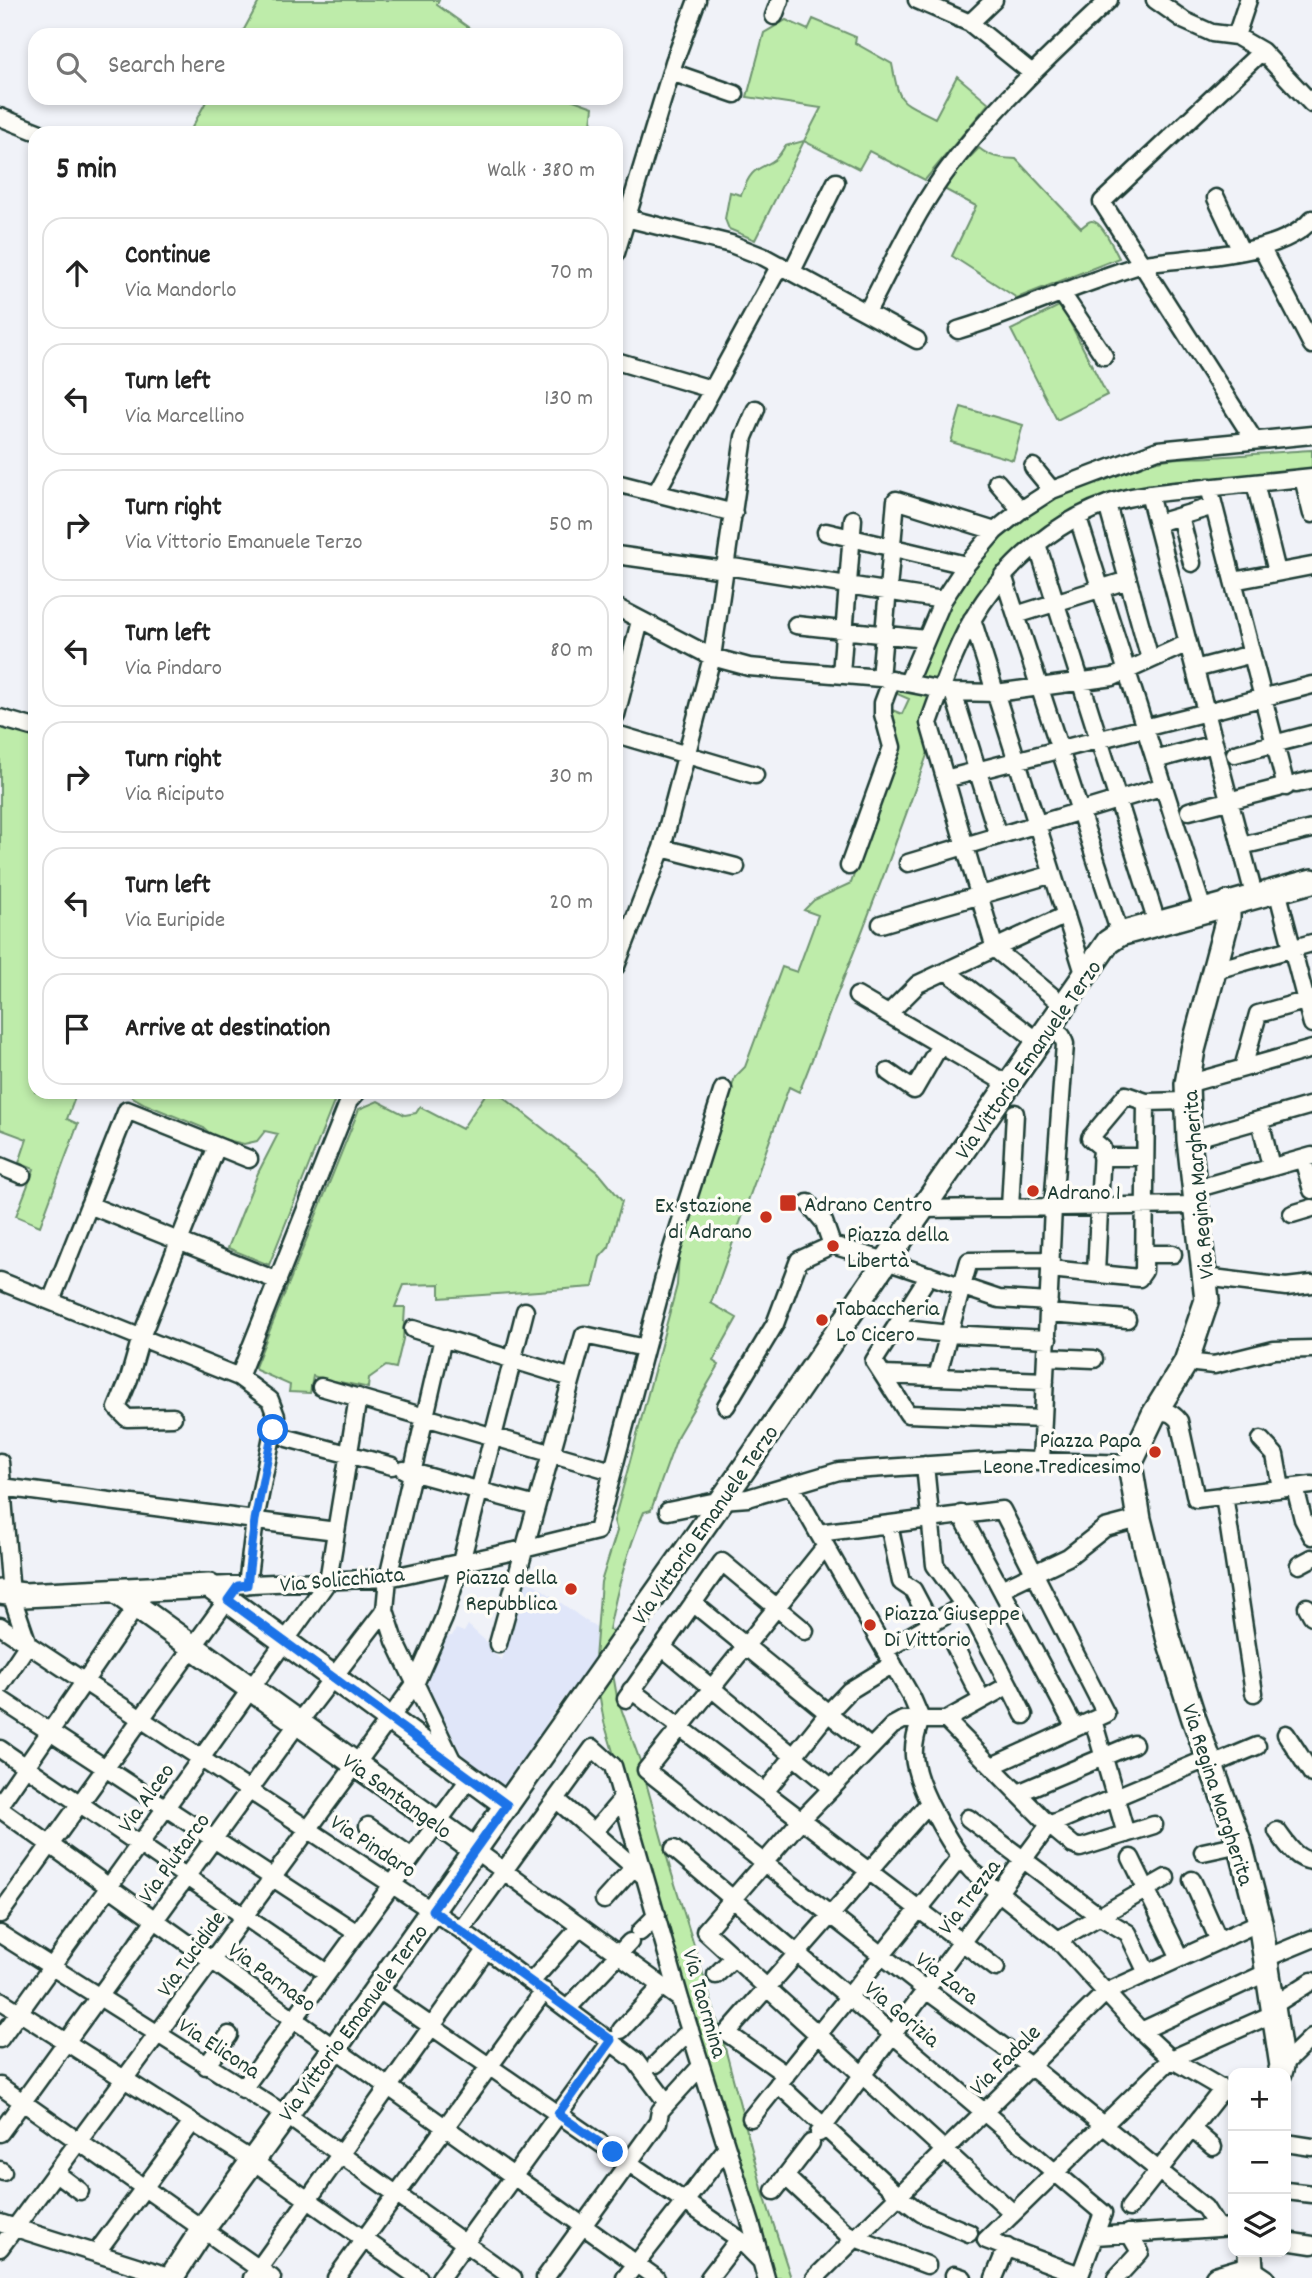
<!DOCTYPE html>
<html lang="en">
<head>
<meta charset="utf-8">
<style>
	body { margin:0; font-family:Dekko,sans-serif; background:#f6f6f6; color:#222 }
	.controls { position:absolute; right:21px; bottom:21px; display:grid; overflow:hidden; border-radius:14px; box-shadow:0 4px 10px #0003 }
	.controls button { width:63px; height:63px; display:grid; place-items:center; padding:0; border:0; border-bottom:2px solid #e0e0e0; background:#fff; color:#222; font:35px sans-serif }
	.stop { position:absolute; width:21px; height:21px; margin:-16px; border:5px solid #1a73e8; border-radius:50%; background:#fff }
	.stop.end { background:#1a73e8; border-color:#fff; box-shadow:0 2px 7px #0008 }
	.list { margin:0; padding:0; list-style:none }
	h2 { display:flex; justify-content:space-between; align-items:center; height:91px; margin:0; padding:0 28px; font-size:30px }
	h2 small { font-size:23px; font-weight:400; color:#767676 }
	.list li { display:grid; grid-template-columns:46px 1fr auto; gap:21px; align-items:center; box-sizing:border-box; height:112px; margin:0 14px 14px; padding:0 14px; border:2px solid #e0e0e0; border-radius:21px }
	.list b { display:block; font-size:26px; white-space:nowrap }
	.list p { margin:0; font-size:23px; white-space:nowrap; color:#767676 }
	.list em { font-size:23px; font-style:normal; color:#767676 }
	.icon { flex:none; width:38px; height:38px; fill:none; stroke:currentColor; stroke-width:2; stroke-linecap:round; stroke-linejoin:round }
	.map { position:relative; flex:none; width:1312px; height:2278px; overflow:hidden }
	.search { position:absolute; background:#fff; box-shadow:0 4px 10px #0003; left:28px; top:28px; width:595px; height:77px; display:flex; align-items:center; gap:18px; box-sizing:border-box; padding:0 24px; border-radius:21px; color:#767676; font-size:26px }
	.panel { position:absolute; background:#fff; box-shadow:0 4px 10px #0003; left:28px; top:126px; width:595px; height:973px; border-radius:21px }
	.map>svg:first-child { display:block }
</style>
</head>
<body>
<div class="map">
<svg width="1312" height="2278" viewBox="0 0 1312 2278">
	<rect width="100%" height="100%" fill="#f0f2f8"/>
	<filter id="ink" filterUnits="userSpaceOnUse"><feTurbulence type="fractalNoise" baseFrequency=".0143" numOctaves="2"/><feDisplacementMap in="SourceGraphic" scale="14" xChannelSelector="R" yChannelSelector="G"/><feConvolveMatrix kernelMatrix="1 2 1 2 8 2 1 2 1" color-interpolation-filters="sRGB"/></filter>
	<g filter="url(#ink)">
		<path fill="#e0e6f9" d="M525,1577L596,1628L595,1660L573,1691L568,1693L551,1716L546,1724V1731L502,1791L468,1766L424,1682L445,1637L452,1636L456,1629L464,1632L468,1625L490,1645V1651L502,1660Z"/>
		<path fill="#beecaa" stroke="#6e946f" stroke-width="2" d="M260,0H439L437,5L479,35H241Z
			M813,19L856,37L855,43L892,64C900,105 898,99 935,118L957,76L989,103L925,180L869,151L859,169L804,141L755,240L729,229L725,219L730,192L741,195C745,187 747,177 755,171C770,161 775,164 785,146L804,141L821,108L747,97L764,33L786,20L808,30Z
			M208,98H568L593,107L590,133H189Z
			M979,148C991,158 1001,158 1016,159L1081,228C1082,227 1089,221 1091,221C1101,219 1114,249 1119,258L1017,298L952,256L976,206L944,189L947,181Z
			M1061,305L1107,395L1057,420L1011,330Z
			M961,407L1023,425L1013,460L951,442Z
			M1312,450V473L1137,492L1028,547L938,684L916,676C961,568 1004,505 1122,472C1135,468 1149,462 1163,460C1178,457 1195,458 1211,457C1245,455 1278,452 1312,450Z
			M897,686L933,695L925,732L928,752C900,833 870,913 838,992C824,1026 813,1059 799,1092L789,1087L711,1303L737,1318L713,1361L719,1365L678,1435L651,1510L644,1512C627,1551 617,1589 609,1630L614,1631L595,1659L601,1582L617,1531L614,1521L677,1285L679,1254L735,1077L745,1067L782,967L797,972L818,915L804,910L814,900L851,883L900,743L892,710L902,714L909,699L895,693Z
			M0,726L13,728L35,738V1092H77L67,1119L78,1124L40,1226L16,1216L34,1169L19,1163L27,1139L0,1129Z
			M124,1092H338L269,1265L228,1248L258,1173L278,1134L265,1131L257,1141L244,1144L214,1137L204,1128L145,1104Z
			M487,1092H504L502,1096L598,1172L622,1201L609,1247L600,1257L593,1287L440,1298V1284L404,1285L395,1307H405L403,1339L396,1368L386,1366L369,1378L368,1388C350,1383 332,1382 313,1376L310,1393L289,1392L290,1385L256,1370L255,1367L359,1109L378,1101L405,1115L416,1113L420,1107L462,1129Z
			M613,1674L617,1697L640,1761L670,1868L720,2029L763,2192L791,2278H772L624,1788L604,1722L600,1698H596Z"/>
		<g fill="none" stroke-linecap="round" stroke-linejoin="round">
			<defs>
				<path id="street" d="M917,0L970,23L1032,73
					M1155,0L1185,21L1212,33L1236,36L1262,51L1312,104
					M774,16L780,0
					M970,23L994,0
					M1236,36L1248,0
					M671,72L735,94
					M0,117L40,133
					M1216,198L1241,251
					M626,218L731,244L764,257L917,340
					M1261,247L1312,345
					M616,253L674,62L697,0
					M792,271L836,182
					M1061,292L1104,356
					M867,312C890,269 911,221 940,180C988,113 1049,56 1109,0
					M958,330C1006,316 1052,295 1099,279C1114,274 1130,267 1145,264C1192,256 1281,257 1312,219
					M616,361L711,389
					M1254,440L1102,202L1262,51
					M1033,467L1052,490
					M1303,478L1312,514
					M997,482L1021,510
					M616,483L734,513
					M1255,483L1277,572
					M1209,487L1286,787
					M656,493L780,265
					M1149,494L1254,895
					M1107,504L1150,659
					M1180,516L1192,563
					M1078,518L1203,910
					M1157,523L1214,506
					M826,532L966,565
					M1037,544L1157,923
					M616,555L725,570
					M726,566L943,600
					M1003,575L1120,934
					M1233,581L1312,566
					M616,607L712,657L749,667L880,678L953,692L996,693L1113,677L1188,643
					M1016,615L1128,580
					M972,619L1084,973
					M796,625L925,639
					M1195,669L1252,654
					M841,674L853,519
					M880,678L896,500L995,531
					M908,682L943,600L966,565L995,531L1021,510L1052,490L1158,450L1312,435
					M953,692L998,836
					M616,715L640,621
					M0,718L35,728
					M616,734L755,775
					M1235,754L1312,734
					M1155,760L1214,744
					M945,779L1312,685
					M1296,784L1312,780
					M1189,811L1279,788
					M1241,846L1312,829
					M662,848L736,867
					M908,863L1164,786
					M849,866L892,747L883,714V703L892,679
					M1277,890L1312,1024
					M881,924L1053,874
					M616,966L662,848L712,657L744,437L756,409
					M1216,970L1312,943
					M946,971L1038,1041
					M857,996L1009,1085
					M1063,1005L995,949L929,723C941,689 954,652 972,620C1005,563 1062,514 1127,498C1149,493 1173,491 1196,489C1234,485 1273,481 1312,477
					M888,1014L918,984L1066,915
					M1243,1068L1258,1014L1312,999
					M888,1072L914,1090L940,1045
					M1187,1084L1312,1049
					M1260,1120L1271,1167
					M1189,1140L1312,1105
					M1101,1157H1145
					M1303,1159L1312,1190
					M0,1166L22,1175
					M1195,1189L1312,1156
					M808,1203L824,1222L832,1245
					M89,1205L278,1281
					M1010,1208L1015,1113
					M923,1209L1197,1205
					M1292,1214L1312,1208
					M1144,1254H1173
					M1050,1269L1139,1278L1144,1271L1146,1102
					M1096,1273L1102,1148L1090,1138L1126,1095L1146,1102L1187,1101
					M929,1275L874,1361L908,1414L1043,1419
					M1205,1277L1286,1287L1312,1284
					M0,1281L239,1377
					M51,1301L127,1110L249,1159
					M1049,1313L1127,1319
					M895,1328L949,1334L1048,1339
					M413,1329L572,1378
					M443,1338L388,1578L385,1610L395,1641L453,1762
					M1047,1357L1094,1359
					M1186,1362L1214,1365L1274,1350L1312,1349
					M883,1375L1045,1381
					M937,1377L969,1261L1051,1260
					M321,1387L612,1471
					M726,1406L775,1324L799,1260L832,1245L886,1261L999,1299L1049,1302
					M1154,1414C1166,1411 1171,1411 1179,1421L1196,1499L1312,1485
					M173,1417L127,1418L117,1408L129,1379L141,1337L217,1146
					M287,1438L392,1466
					M1261,1440L1275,1455L1281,1488
					M1041,1461L1053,1207L1065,1044L1062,1036L1048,1027
					M0,1462L11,1594L28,1644L0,1686
					M925,1465L935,1565L976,1622L1009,1685L946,1720H903L892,1726L801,1820L705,1931L1013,2213
					M404,1470L536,1506
					M791,1485L912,1698L921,1719C917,1731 913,1743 914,1756C916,1787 951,1848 972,1871L1058,1940L1141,2031L1171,2059L1233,2095
					M2,1487L255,1520
					M1295,1487L1303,1519L1312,1536
					M1224,1495L1254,1693
					M668,1511L722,1500L748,1498L839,1471L1006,1460L1130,1464
					M961,1514L1075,1728
					M265,1522L336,1531
					M889,1524L901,1582L913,1590L931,1624
					M818,1533L1002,1510L1106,1714L992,1766
					M825,1547L646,1770L926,1990L1030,2066L1205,2208L1217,2227
					M1299,1565L1312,1558
					M247,1585L255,1520L276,1416L270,1400L239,1377L349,1101L357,1092
					M209,1586L388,1578L515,1551L597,1531L670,1255L723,1089
					M1001,1589L1068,1557L1105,1528L1139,1519
					M693,1603L871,1748
					M1307,1607L1312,1616
					M0,1626L461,1930L635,2060L667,2103
					M498,1644L584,1335L645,1348
					M954,1645L982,1700
					M662,1647L832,1788
					M885,1650L964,1605
					M1009,1685L1024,1715
					M631,1690L996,1968
					M0,1699L357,1933
					M626,1699L722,1562L805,1631
					M946,1720L1049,1825L1073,1845L1080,1848L1154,1825
					M1093,1720L1126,1834
					M1286,1734L1312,1774
					M0,1749L327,1973
					M1212,1765L1257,1746
					M765,1792L828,1713L849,1691L893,1664
					M1018,1793L1134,1744
					M556,1799L644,1876
					M0,1804L142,1598
					M0,1809L656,2278
					M968,1818L1099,1916L1128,1933L1147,1973
					M368,1826L412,1857
					M1277,1831C1287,1844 1295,1859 1312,1861
					M594,1832L622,1799
					M674,1849L1103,2213L1079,2278
					M475,1850L680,1999
					M1203,1852L1240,1844
					M1131,1858L1180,1958
					M1192,1880L1219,1941
					M604,1900L634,1867
					M0,1914L232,1593
					M461,1930L593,1748L613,1766L680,1999L751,2224L766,2278
					M640,1932L657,1915
					M0,1934L286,2115L513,2278
					M1058,1940L1166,1878
					M1266,1958L1312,1939
					M716,1975L734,1957
					M531,1982L580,1927
					M376,1988L739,2239L760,2260
					M0,2000L253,2161L419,2278
					M1274,2005L1312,1981
					M568,2008L630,1942
					M621,2030L662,1986
					M1141,2031L1268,1972
					M0,2039L328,1581L358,1397
					M656,2064L690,2030
					M206,2066L229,2035
					M1282,2066L1312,2037
					M786,2075L727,2033L929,1803
					M778,2084L899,2196L921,2213L969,2233
					M0,2086L272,2278
					M243,2089L470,1778
					M751,2118L960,1858
					M1192,2129L1213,2147
					M0,2133L298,1723L385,1610
					M819,2133L1049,1825L1209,1758
					M1286,2143L1312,2147
					M0,2170L3,2172
					M56,2173L80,2191
					M785,2176L846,2233L855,2238L927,2265
					M774,2191L811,2143
					M1286,2191L1312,2194
					M1129,2208L1223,2089
					M0,2223L171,2277
					M1095,2236L1233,2227
					M1286,2241L1312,2245
					M0,2248L415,1684L444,1618L461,1562L525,1311
					M96,2253L192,2123
					M1251,2268L1266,2278
					M954,2275L963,2278
					M1080,2275L986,2240L1171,2059L1275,2013
					M252,2278L487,1949
					M336,2278L544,1991
					M440,2278L612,2040
					M545,2278L658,2122L660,2111L701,2066
					M625,2278L726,2149
					M709,2278L739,2239
					M815,2278L1106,1992L1260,1922
					M994,2278L1007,2247
					M1116,2278L1140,2252L1129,2233"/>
				<path id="secondary" d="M1228,903V918L1193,1050L1187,1084L1189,1140L1207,1300L1186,1362L1154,1414L1130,1464L1139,1519L1168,1637L1194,1719L1240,1844L1260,1922L1282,2066L1280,2073
					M115,1591L475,1850
					M0,1592L24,1595L209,1586L507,1805
					M171,2278L203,2229L335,2048L739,1476L886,1261L1108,942L1120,934L1312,881
					M1217,2278L1251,2268L1250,2252"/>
			</defs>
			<use href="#street" stroke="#1f3d34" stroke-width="21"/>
			<use href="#secondary" stroke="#1f3d34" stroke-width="28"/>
			<use href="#street" stroke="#fdfcf7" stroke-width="16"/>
			<use href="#secondary" stroke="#fdfcf7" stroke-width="23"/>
		</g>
	</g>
	<g fill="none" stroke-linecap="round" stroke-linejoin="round" filter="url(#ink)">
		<path stroke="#1a73e8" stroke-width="9" d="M273,1430L255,1520L247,1585L238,1586L228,1600L507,1805L432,1910L611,2040L558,2114L613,2152"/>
	</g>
	<g fill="#c8321e" stroke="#fdfcf7" stroke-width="2.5">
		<circle cx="1033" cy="1191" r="7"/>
		<rect x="779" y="1194" width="18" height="18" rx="3.5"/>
		<circle cx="766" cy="1217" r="7"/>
		<circle cx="833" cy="1246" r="7"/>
		<circle cx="822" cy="1320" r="7"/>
		<circle cx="1155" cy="1452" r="7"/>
		<circle cx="571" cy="1589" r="7"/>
		<circle cx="870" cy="1625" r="7"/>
	</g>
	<g text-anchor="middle" stroke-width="7" stroke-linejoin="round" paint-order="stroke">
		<g font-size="23" fill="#1f3d34" stroke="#fdfcf7">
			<text transform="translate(1027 1059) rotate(-55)" y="8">Via Vittorio Emanuele Terzo</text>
			<text transform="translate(1197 1185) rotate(-95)" y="8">Via Regina Margherita</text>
			<text transform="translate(704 1524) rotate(-55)" y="8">Via Vittorio Emanuele Terzo</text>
			<text transform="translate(342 1578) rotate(-5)" y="8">Via Solicchiata</text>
			<text transform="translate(1219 1794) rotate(72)" y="8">Via Regina Margherita</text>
			<text transform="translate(398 1795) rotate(36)" y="8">Via Santangelo</text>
			<text transform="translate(145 1797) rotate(-54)" y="8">Via Alceo</text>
			<text transform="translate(374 1845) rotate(33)" y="8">Via Pindaro</text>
			<text transform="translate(173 1857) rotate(-54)" y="8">Via Plutarco</text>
			<text transform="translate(968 1896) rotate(-53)" y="8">Via Trezza</text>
			<text transform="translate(190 1953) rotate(-54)" y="8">Via Tucidide</text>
			<text transform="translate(273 1976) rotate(36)" y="8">Via Parnaso</text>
			<text transform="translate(948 1977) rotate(37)" y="8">Via Zara</text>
			<text transform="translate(706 2003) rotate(74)" y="8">Via Taormina</text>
			<text transform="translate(903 2013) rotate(40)" y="8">Via Gorizia</text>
			<text transform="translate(352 2022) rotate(-54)" y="8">Via Vittorio Emanuele Terzo</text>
			<text transform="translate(220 2047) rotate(33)" y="8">Via Elicona</text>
			<text transform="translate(1004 2059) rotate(-45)" y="8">Via Fadale</text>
		</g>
		<g font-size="23" fill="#1f3d34" stroke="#fdfcf7" text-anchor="start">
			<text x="1047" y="1199">Adrano 1</text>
			<text x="804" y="1211">Adrano Centro</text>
			<text x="752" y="1212" text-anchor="end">Ex stazione<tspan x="752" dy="26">di Adrano</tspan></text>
			<text x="847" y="1241">Piazza della<tspan x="847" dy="26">Libertà</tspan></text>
			<text x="836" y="1315">Tabaccheria<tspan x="836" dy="26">Lo Cicero</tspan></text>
			<text x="1141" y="1447" text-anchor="end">Piazza Papa<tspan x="1141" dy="26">Leone Tredicesimo</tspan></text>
			<text x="557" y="1584" text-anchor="end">Piazza della<tspan x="557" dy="26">Repubblica</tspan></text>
			<text x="884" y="1620">Piazza Giuseppe<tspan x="884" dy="26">Di Vittorio</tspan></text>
		</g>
	</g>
</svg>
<div class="controls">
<button>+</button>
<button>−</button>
<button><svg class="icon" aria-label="layers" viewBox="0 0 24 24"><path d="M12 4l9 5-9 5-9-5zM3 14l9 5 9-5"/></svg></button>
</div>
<div class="stop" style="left:273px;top:1430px"></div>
<div class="stop end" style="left:613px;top:2152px"></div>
<div class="search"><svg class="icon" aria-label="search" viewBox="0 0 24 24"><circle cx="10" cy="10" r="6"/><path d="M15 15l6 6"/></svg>Search here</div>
<section class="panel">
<h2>5 min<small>Walk · 380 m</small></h2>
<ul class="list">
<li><svg class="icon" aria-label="ahead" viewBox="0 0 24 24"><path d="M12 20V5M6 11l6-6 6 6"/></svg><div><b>Continue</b><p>Via Mandorlo</p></div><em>70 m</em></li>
<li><svg class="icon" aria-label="left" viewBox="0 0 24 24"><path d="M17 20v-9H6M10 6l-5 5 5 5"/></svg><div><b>Turn left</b><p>Via Marcellino</p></div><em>130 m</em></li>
<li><svg class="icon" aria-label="right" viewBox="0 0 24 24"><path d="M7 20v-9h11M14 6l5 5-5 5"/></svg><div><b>Turn right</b><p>Via Vittorio Emanuele Terzo</p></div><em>50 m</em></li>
<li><svg class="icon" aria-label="left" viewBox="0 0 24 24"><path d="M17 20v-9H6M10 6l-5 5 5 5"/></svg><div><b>Turn left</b><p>Via Pindaro</p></div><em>80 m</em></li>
<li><svg class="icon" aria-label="right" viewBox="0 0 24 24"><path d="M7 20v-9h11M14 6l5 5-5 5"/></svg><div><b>Turn right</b><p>Via Riciputo</p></div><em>30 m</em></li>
<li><svg class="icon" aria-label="left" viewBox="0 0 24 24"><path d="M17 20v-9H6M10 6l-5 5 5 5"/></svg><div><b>Turn left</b><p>Via Euripide</p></div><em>20 m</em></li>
<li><svg class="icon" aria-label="arrive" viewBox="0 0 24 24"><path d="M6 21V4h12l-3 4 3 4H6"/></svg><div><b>Arrive at destination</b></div></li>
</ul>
</section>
</div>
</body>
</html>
